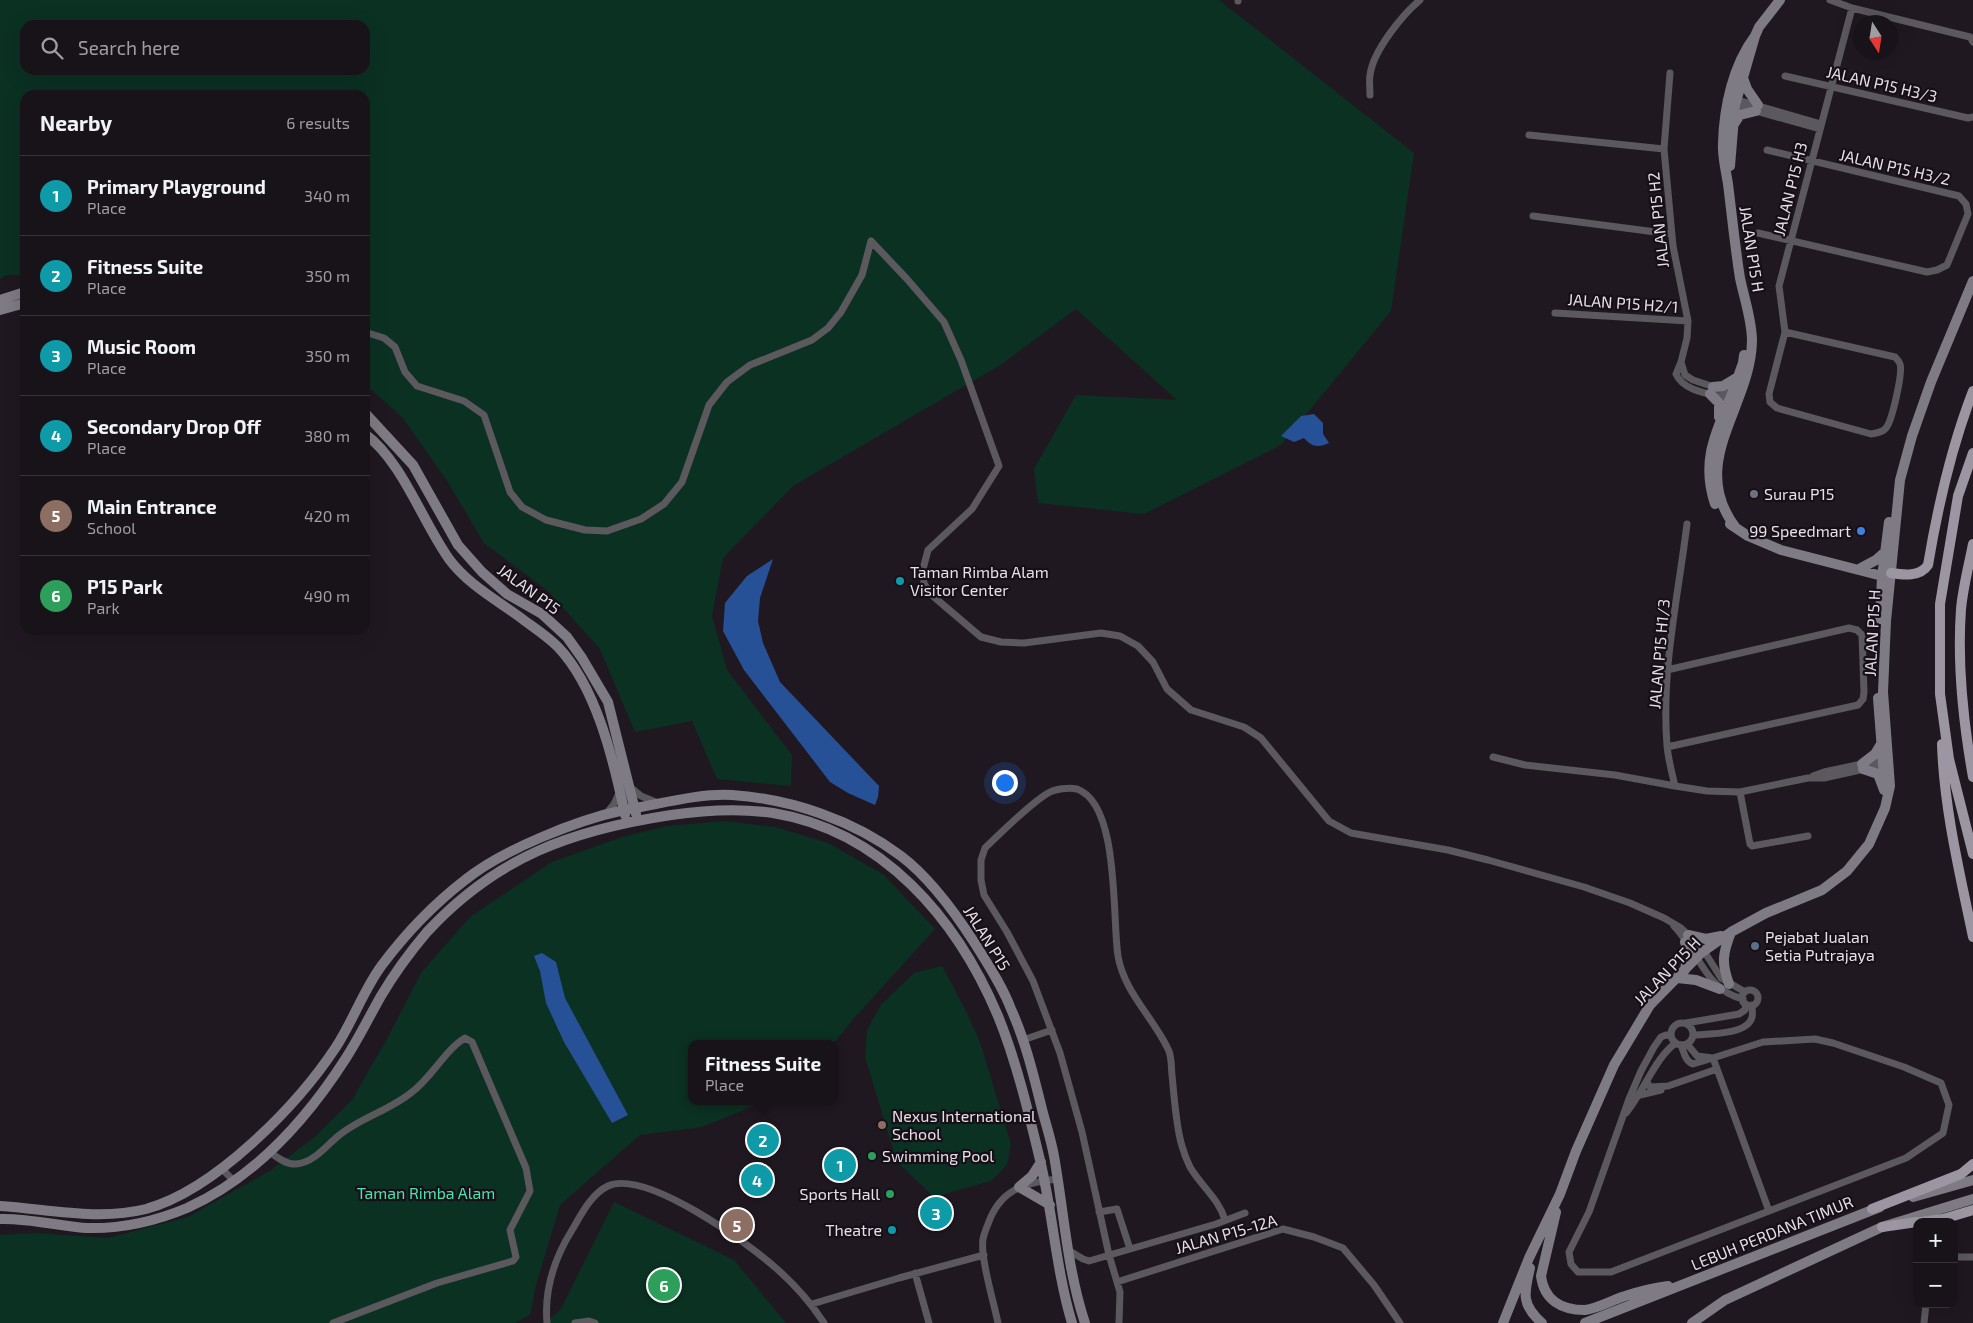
<!DOCTYPE html>
<html lang="en">
<head>
<meta charset="utf-8">
<style>
	body { margin:0; font-family:"Exo 2",sans-serif; background:#252026; color:#f1f3f6 }
	.controls { position:absolute; right:15px; bottom:15px; display:grid; overflow:hidden; border-radius:10px; box-shadow:0 5px 20px #0002 }
	.controls button { width:45px; height:45px; display:grid; place-items:center; padding:0; border:0; border-bottom:1px solid #363238; background:#181219; color:#f1f3f6; font:25px sans-serif }
	.compass { position:absolute; left:1853px; top:15px; width:45px; height:45px; border-radius:50%; background:#181219; box-shadow:0 5px 20px #0002; rotate:168deg }
	.you { position:absolute; left:1004px; top:782px; width:18px; height:18px; margin:-12px; border:4px solid #fff; border-radius:50%; background:#1a73e8; box-shadow:0 0 0 8px #1a73e833 }
	.badge { display:grid; place-items:center; width:32px; height:32px; border-radius:50%; background:#b45309; color:#fff; font-size:16px; font-weight:700 }
	.pin { position:absolute; translate:-50% -50%; border:2px solid #fff; box-shadow:0 1px 5px #0006 }
	.popup { position:absolute; left:688px; top:1040px; width:150px; height:65px; box-sizing:border-box; display:grid; place-content:center; border-radius:10px; background:#181219; filter:drop-shadow(0 1px 4px #0005); font-size:16px; white-space:nowrap; color:#9f9ea2 }
	.popup b { font-size:19px; color:#f1f3f6 }
	.popup::after { content:''; position:absolute; left:50%; top:100%; margin-left:-10px; border:10px solid transparent; border-top-color:#181219 }
	.list { margin:0; padding:0; list-style:none }
	h2 { display:flex; justify-content:space-between; align-items:center; height:65px; margin:0; padding:0 20px; font-size:21px }
	h2 small { font-size:16px; font-weight:400; color:#9f9ea2 }
	.list li { display:grid; grid-template-columns:32px 1fr auto; gap:15px; align-items:center; box-sizing:border-box; height:80px; padding:0 20px; border-top:1px solid #363238 }
	.list b { display:block; font-size:19px; white-space:nowrap }
	.list p { margin:0; font-size:16px; white-space:nowrap; color:#9f9ea2 }
	.list em { font-size:16px; font-style:normal; color:#9f9ea2 }
	.icon { flex:none; width:28px; height:28px; fill:none; stroke:currentColor; stroke-width:2; stroke-linecap:round; stroke-linejoin:round }
	.map { position:relative; flex:none; width:1973px; height:1323px; overflow:hidden }
	.search { position:absolute; background:#181219; box-shadow:0 5px 20px #0002; left:20px; top:20px; width:350px; height:55px; display:flex; align-items:center; gap:12px; box-sizing:border-box; padding:0 18px; border-radius:15px; color:#9f9ea2; font-size:19px }
	.panel { position:absolute; background:#181219; box-shadow:0 5px 20px #0002; left:20px; top:90px; width:350px; height:545px; border-radius:15px }
	.map>svg:first-child { display:block }
</style>
</head>
<body>
<div class="map">
<svg width="1973" height="1323" viewBox="0 0 1973 1323">
	<rect width="100%" height="100%" fill="#201821"/>
	<path fill="#0b3123" fill-rule="evenodd" d="M0,0H1219L1414,153L1391,311L1281,445L1144,514L1038,503L1034,469L1076,395L1177,400L1076,309L1002,364L793,486L723,558L712,616L727,670L792,755L791,786L717,779L692,721L635,732L600,649L548,591L484,543L446,479L402,417L365,384V95H25V275H6L0,279ZM25,25H365V70H25Z
		M726,821L775,827L828,843L884,875L935,929L856,1016L833,1044H692V1101H765L702,1127L640,1135L560,1205L536,1285L530,1315L515,1323H0V1235L34,1233L108,1238L188,1217L271,1170L315,1137L352,1100L388,1037L421,973L470,917L552,862L622,837L667,826Z
		M942,966L966,1011L980,1042L1011,1144L1007,1165L991,1181L934,1197L897,1162L865,1057L867,1030L881,1005L914,973Z
		M614,1202L734,1260L786,1323H545L561,1309Z"/>
	<path fill="#275197" d="M1314,414L1323,423V434L1329,443C1318,448 1312,447 1304,438L1294,442L1281,436L1301,416Z
		M773,559L760,598L758,621L763,643L780,682L879,786L878,797L875,805L848,793L830,782L744,670L723,631L725,603L747,576Z
		M542,953L556,962L565,998L628,1115L612,1123L564,1042L546,1003L540,971L534,956Z"/>
	<g fill="none" stroke-linecap="round" stroke-linejoin="round">
		<path stroke="#5b585e" stroke-width="7" d="M1830,0L1852,8L1970,37L1973,42
			M1238,1V0
			M1670,73L1664,149L1673,246L1688,321L1687,338L1681,362L1676,374C1684,393 1715,394 1732,399
			M1785,76L1968,118L1973,117
			M1370,95C1370,88 1369,81 1370,75C1373,51 1402,15 1420,0
			M1734,99L1821,124
			M1731,104L1820,129
			M1529,135L1664,149
			M1533,216L1671,234
			M1758,233L1927,272L1937,270L1947,265L1968,214L1966,204L1959,196L1767,150
			M871,241L907,279L944,322L961,360L999,466L972,509L928,550L923,569L924,584L934,597L981,637L1001,642L1024,643L1101,633L1120,636L1138,646L1153,662L1167,689L1191,710L1244,727L1261,738L1329,821L1351,833L1448,850L1488,860L1584,887L1630,903L1664,918L1681,928L1704,951L1721,978L1745,992
			M1555,313L1688,321
			M1785,332L1895,357C1897,359 1899,361 1900,364C1903,373 1892,421 1886,428C1882,433 1876,433 1871,434L1777,408L1770,402L1769,394L1785,332L1779,286L1852,8
			M365,334L368,333L384,338L395,347L405,372L417,386L464,401L484,415L510,492L522,507L546,520L585,530L607,531L641,519L664,504L682,482L709,405L727,382L750,365L812,340L828,328L841,312L862,275L871,241
			M1681,362L1685,375L1693,380L1735,394
			M1667,747L1858,705L1863,699L1864,692L1862,635L1857,630L1849,628L1667,670
			M1493,757L1525,765L1615,775L1675,786L1707,791L1740,792L1808,778H1824L1887,764
			M1813,776L1824,772L1885,759
			M1675,786C1672,773 1668,759 1667,745C1661,671 1678,597 1687,524
			M630,787L641,796L658,803
			M1740,792L1750,844L1752,846L1808,836
			M606,814L614,804L620,791
			M1674,926C1698,950 1706,991 1743,999
			M1742 998a8 8 0 1 1 16 0a8 8 0 1 1-16 0Z
			M1686,1023L1739,1014L1745,1010L1746,1004
			M1671 1034a11 11 0 1 1 22 0a11 11 0 1 1-22 0Z
			M1693,1035C1708,1034 1748,1035 1752,1017C1753,1014 1752,1009 1752,1005
			M1671,1036L1666,1035L1661,1037L1654,1047L1641,1071L1629,1099L1589,1212L1569,1252L1571,1264L1578,1272H1611L1906,1158L1943,1133L1949,1105L1941,1083L1904,1067L1833,1043L1815,1039L1763,1042L1713,1058L1697,1056L1687,1044
			M1023,1040L1052,1030
			M1681,1045C1684,1052 1685,1061 1693,1064L1713,1058L1769,1211
			M1647,1082L1650,1087L1668,1086L1717,1069
			M1640,1095L1661,1090
			M1626,1113C1643,1093 1656,1056 1676,1043
			M269,1151C276,1157 286,1165 296,1164C313,1163 325,1147 337,1137C359,1118 389,1111 412,1092C432,1077 445,1050 465,1038L472,1042L526,1168L530,1191L510,1230L516,1257L513,1261L437,1283L333,1323
			M221,1168L234,1181
			M1099,1212L1117,1209L1130,1249
			M1068,1250L1083,1259L1089,1261L1216,1224L1245,1213
			M1954,1257H1973
			M915,1273L929,1323
			M1117,1282L1283,1229L1314,1237L1343,1248L1374,1285L1400,1323
			M812,1304L899,1278L984,1255
			M547,1323C544,1289 554,1259 572,1230C581,1215 591,1194 608,1186C646,1169 748,1243 777,1269C795,1285 811,1303 824,1323
			M575,1323L589,1321L595,1323
			M998,1323C994,1303 980,1257 983,1239C984,1234 986,1229 988,1224C1000,1190 1023,1183 1057,1179
			M1119,1323L1120,1292L1109,1255L1082,1132L1060,1053L1033,981L1007,932L984,895L981,880V860L985,848C1003,831 1027,806 1048,793C1055,789 1069,787 1077,789C1120,804 1112,919 1118,956C1124,992 1153,1017 1168,1049C1172,1056 1171,1067 1172,1075C1174,1095 1176,1127 1182,1146C1184,1153 1187,1161 1190,1167C1201,1186 1219,1199 1225,1220
			M1924,1323L1926,1304"/>
		<path stroke="#7f7b84" stroke-width="10" d="M1743,78L1747,89L1758,105
			M1734,124L1740,115L1756,111
			M1730,166L1735,105L1755,36L1759,27L1780,0
			M0,300L25,292
			M0,310L25,303
			M1713,387L1723,386L1738,377
			M1710,394L1719,403V417
			M365,413L413,465L458,545L482,572L507,594L542,614L567,637L582,658L608,702L636,814
			M1715,504C1702,465 1713,438 1728,403C1734,390 1738,376 1743,363L1744,355
			M1730,524L1748,536L1781,550L1890,578
			M1736,528C1686,463 1751,407 1752,341C1752,320 1744,298 1740,278C1735,247 1732,216 1728,184C1726,171 1722,156 1723,143C1724,107 1733,65 1755,36
			M1861,568L1876,560L1885,552
			M1880,619L1882,577L1889,522
			M1878,698L1884,776
			M1862,764L1875,754L1881,744
			M1863,769L1878,774L1884,790
			M625,815L624,810C657,805 698,793 732,795C791,799 853,820 901,856C930,878 954,911 974,942C987,963 1002,985 1011,1009C1025,1040 1033,1073 1041,1105C1045,1122 1051,1139 1054,1156C1064,1212 1067,1269 1085,1323
			M1688,935L1706,939L1721,936
			M1685,970L1688,951L1685,942
			M1677,978L1696,980L1720,989
			M1729,984C1721,962 1723,953 1731,932
			M1041,1162L1032,1176L1019,1187L1050,1205
			M1913,1197L1973,1180
			M0,1206C48,1209 98,1221 146,1209C215,1190 297,1106 336,1047C353,1021 364,989 382,965C406,933 434,904 465,880C502,850 577,820 624,810C613,758 596,687 558,647C548,637 536,629 525,621C499,601 469,586 449,559C422,521 402,461 365,434
			M1556,1212L1541,1276C1544,1300 1561,1310 1585,1310C1596,1309 1611,1301 1622,1297C1637,1292 1652,1288 1668,1286
			M0,1219C29,1218 58,1226 86,1228C120,1229 156,1221 187,1208C254,1178 307,1119 346,1058C359,1038 369,1017 381,996C394,974 410,952 427,932C496,857 572,830 671,815C705,810 739,808 773,813C883,831 957,919 998,1016C1016,1060 1029,1114 1040,1160C1053,1214 1056,1270 1072,1323
			M1530,1268C1524,1293 1521,1305 1542,1323
			M1503,1323L1529,1258L1560,1194L1576,1151L1614,1065L1650,1005L1701,953L1731,932L1766,913L1822,890L1847,871L1869,844L1885,808L1890,786L1883,692L1886,621L1900,480L1912,436L1931,382L1973,281
			M1585,1323L1880,1207
			M1692,1323L1725,1300L1882,1227L1973,1199"/>
		<path stroke="#9c96a2" stroke-width="10" d="M1973,453L1958,496L1940,604V694L1949,759L1973,854
			M1973,544C1969,565 1963,587 1961,609C1957,665 1963,721 1973,777
			M1891,573C1904,575 1920,577 1928,565C1938,505 1951,448 1973,391
			M1942,744C1944,809 1960,874 1973,937
			M1872,1209L1961,1174L1973,1164
			M1921,1222L1943,1219L1973,1210
			M1882,1227L1917,1222"/>
	</g>
	<circle fill="#6b7280" stroke="#170f18" stroke-width="2" cx="1754" cy="494" r="5"/>
	<circle fill="#3f7fe0" stroke="#170f18" stroke-width="2" cx="1861" cy="531" r="5"/>
	<g fill="#0f9aa8" stroke="#170f18" stroke-width="2">
		<circle cx="900" cy="581" r="5"/>
		<circle cx="892" cy="1230" r="5"/>
	</g>
	<circle fill="#5c6f8a" stroke="#170f18" stroke-width="2" cx="1755" cy="946" r="5"/>
	<circle fill="#8d6e63" stroke="#170f18" stroke-width="2" cx="882" cy="1125" r="5"/>
	<g fill="#2e9e5b" stroke="#170f18" stroke-width="2">
		<circle cx="872" cy="1156" r="5"/>
		<circle cx="890" cy="1194" r="5"/>
	</g>
	<g text-anchor="middle" stroke-width="4.5" stroke-linejoin="round" paint-order="stroke">
		<g font-size="16" fill="#e5dfe6" stroke="#170f18">
			<text transform="translate(1882 84) rotate(13)" y="6">JALAN P15 H3/3</text>
			<text transform="translate(1895 167) rotate(13)" y="6">JALAN P15 H3/2</text>
			<text transform="translate(1790 189) rotate(-76)" y="6">JALAN P15 H3</text>
			<text transform="translate(1658 220) rotate(-96)" y="6">JALAN P15 H2</text>
			<text transform="translate(1752 249) rotate(81)" y="6">JALAN P15 H</text>
			<text transform="translate(1623 303) rotate(4)" y="6">JALAN P15 H2/1</text>
			<text transform="translate(529 589) rotate(36)" y="6">JALAN P15</text>
			<text transform="translate(1872 633) rotate(-87)" y="6">JALAN P15 H</text>
			<text transform="translate(1659 654) rotate(-85)" y="6">JALAN P15 H1/3</text>
			<text transform="translate(987 938) rotate(58)" y="6">JALAN P15</text>
			<text transform="translate(1667 971) rotate(-46)" y="6">JALAN P15 H</text>
			<text transform="translate(1772 1233) rotate(-22)" y="6">LEBUH PERDANA TIMUR</text>
			<text transform="translate(1226 1234) rotate(-16)" y="6">JALAN P15-12A</text>
		</g>
		<g font-size="16" fill="#e5dfe6" stroke="#170f18" text-anchor="start">
			<text x="1764" y="500">Surau P15</text>
			<text x="1851" y="537" text-anchor="end">99 Speedmart</text>
			<text x="910" y="578">Taman Rimba Alam<tspan x="910" dy="18">Visitor Center</tspan></text>
			<text x="1765" y="943">Pejabat Jualan<tspan x="1765" dy="18">Setia Putrajaya</tspan></text>
			<text x="892" y="1122">Nexus International<tspan x="892" dy="18">School</tspan></text>
			<text x="882" y="1162">Swimming Pool</text>
			<text x="880" y="1200" text-anchor="end">Sports Hall</text>
			<text x="882" y="1236" text-anchor="end">Theatre</text>
		</g>
		<g font-size="16" fill="#45e5ad" stroke="#170f18">
			<text x="426" y="1199">Taman Rimba Alam</text>
		</g>
	</g>
</svg>
<div class="controls">
<button>+</button>
<button>−</button>
</div>
<svg class="compass" viewBox="-18 -18 36 36"><path d="M0-13l5 13h-10z" fill="#e53935"/><path d="M0 13l5-13h-10z" fill="#9f9ea2"/></svg>
<div class="you"></div>
<div class="pin badge" style="left:840px;top:1165px;background:#0f9aa8">1</div>
<div class="pin badge" style="left:763px;top:1140px;background:#0f9aa8">2</div>
<div class="popup"><b>Fitness Suite</b>Place</div>
<div class="pin badge" style="left:936px;top:1213px;background:#0f9aa8">3</div>
<div class="pin badge" style="left:757px;top:1180px;background:#0f9aa8">4</div>
<div class="pin badge" style="left:737px;top:1225px;background:#8d6e63">5</div>
<div class="pin badge" style="left:664px;top:1285px;background:#2e9e5b">6</div>
<div class="search"><svg class="icon" aria-label="search" viewBox="0 0 24 24"><circle cx="10" cy="10" r="6"/><path d="M15 15l6 6"/></svg>Search here</div>
<section class="panel">
<h2>Nearby<small>6 results</small></h2>
<ul class="list">
<li><span class="badge" style="background:#0f9aa8">1</span><div><b>Primary Playground</b><p>Place</p></div><em>340 m</em></li>
<li><span class="badge" style="background:#0f9aa8">2</span><div><b>Fitness Suite</b><p>Place</p></div><em>350 m</em></li>
<li><span class="badge" style="background:#0f9aa8">3</span><div><b>Music Room</b><p>Place</p></div><em>350 m</em></li>
<li><span class="badge" style="background:#0f9aa8">4</span><div><b>Secondary Drop Off</b><p>Place</p></div><em>380 m</em></li>
<li><span class="badge" style="background:#8d6e63">5</span><div><b>Main Entrance</b><p>School</p></div><em>420 m</em></li>
<li><span class="badge" style="background:#2e9e5b">6</span><div><b>P15 Park</b><p>Park</p></div><em>490 m</em></li>
</ul>
</section>
</div>
</body>
</html>
